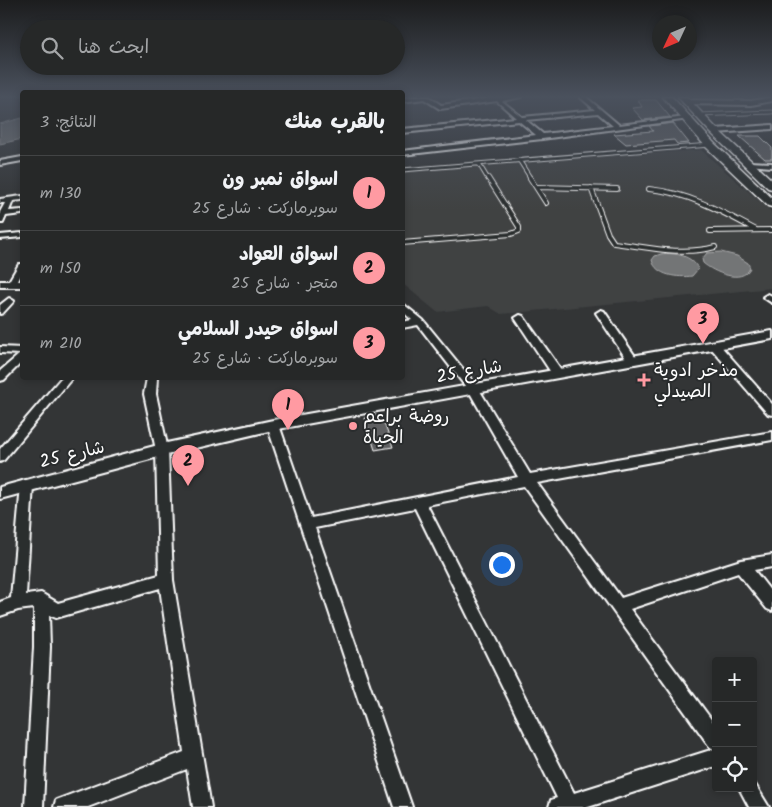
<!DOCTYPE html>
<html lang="ar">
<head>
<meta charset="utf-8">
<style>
	body { margin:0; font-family:Kalam,"Playpen Sans Arabic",sans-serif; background:#323434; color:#f1f3f6; direction:rtl }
	.controls { position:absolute; right:15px; bottom:15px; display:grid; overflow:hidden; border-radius:5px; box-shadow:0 2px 8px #0003 }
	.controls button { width:45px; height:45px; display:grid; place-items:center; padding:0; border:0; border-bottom:1px solid #424445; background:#262828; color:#f1f3f6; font:25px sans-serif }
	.compass { position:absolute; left:652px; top:15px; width:45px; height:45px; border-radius:50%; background:#262828; box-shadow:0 2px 8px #0003; rotate:226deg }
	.you { position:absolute; left:501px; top:564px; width:18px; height:18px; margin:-12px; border:4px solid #fff; border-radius:50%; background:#1a73e8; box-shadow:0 0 0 8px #1a73e833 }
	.badge { display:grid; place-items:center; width:32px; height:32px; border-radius:50%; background:#ff9aa2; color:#111; font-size:16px; font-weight:700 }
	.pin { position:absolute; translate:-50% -41px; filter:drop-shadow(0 1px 2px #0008) }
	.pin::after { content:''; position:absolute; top:26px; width:18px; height:15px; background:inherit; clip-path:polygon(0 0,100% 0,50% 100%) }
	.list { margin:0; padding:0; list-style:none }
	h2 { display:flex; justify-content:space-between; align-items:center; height:65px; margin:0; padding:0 20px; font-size:21px }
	h2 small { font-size:16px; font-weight:400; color:#a4a6a8 }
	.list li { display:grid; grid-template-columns:32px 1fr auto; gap:15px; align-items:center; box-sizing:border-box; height:75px; padding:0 20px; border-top:1px solid #424445 }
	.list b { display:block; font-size:19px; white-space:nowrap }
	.list p { margin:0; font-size:16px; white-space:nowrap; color:#a4a6a8 }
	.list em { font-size:16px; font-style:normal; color:#a4a6a8 }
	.icon { flex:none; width:28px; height:28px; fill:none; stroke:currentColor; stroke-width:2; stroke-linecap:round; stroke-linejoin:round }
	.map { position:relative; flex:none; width:772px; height:807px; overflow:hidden; direction:ltr }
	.search { position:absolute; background:#262828; box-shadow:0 2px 8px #0003; left:20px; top:20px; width:385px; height:55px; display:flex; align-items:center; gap:12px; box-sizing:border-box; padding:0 18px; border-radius:28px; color:#a4a6a8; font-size:19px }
	.panel { position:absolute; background:#262828; box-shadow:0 2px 8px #0003; left:20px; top:90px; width:385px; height:290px; border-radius:5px; direction:rtl }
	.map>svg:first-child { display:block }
</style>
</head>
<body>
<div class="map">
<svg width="772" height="807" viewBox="0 0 772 807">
	<rect width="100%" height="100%" fill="#333536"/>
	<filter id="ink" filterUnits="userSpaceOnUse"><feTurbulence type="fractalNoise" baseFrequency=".02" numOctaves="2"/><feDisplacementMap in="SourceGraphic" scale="10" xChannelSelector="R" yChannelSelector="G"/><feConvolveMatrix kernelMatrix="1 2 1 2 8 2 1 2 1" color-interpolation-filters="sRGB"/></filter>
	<g filter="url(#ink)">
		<path fill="#404243" d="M701,150L772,212V288L501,314L488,306L437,312L403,284L402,169Z"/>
		<path fill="#737576" stroke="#abacad" d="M22,118V139L0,144V124Z
			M721,252L737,256L748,263L750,268C742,285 713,272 703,263L702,259L707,253Z
			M661,254C675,252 693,256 698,269L692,276C678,278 656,276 652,260L655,256Z"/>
		<path fill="#5f6162" stroke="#fff" d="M638,100H656L670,117L643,120L632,108L642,107Z
			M673,123L689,143L677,144L674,140L626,144L614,134L653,131L649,126Z
			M739,136H760L772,148V159H765Z
			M381,415L393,447L375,450L365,418Z"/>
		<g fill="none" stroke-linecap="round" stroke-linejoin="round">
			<defs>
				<path id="service-far1" d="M699,115L772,112
					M519,160L531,179
					M479,164L488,179
					M402,170L710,145"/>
				<path id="service" d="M530,178L546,203
					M538,187L617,189
					M591,188L608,234L614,243C647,247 682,256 715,247
					M649,189C689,193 721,211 756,230
					M710,231L772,230
					M402,243L511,234L519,231V227L488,178"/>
				<path id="minor" d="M414,97H429L441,105L497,97H521L502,101L522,117L595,110L580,97H586L619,125L686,117L689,119L542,139L402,155V151L536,135L519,121L402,133V129L516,118L497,101L440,109L424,99L402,102V98ZM598,113L613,126L543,134L526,120Z
					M772,97V101L751,105L686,104L683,102L686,100L751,101Z
					M772,125V129L714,133L711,131L714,129Z
					M749,162L772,163V167L747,165L746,164Z
					M22,196V200L13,201L9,211L22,210V214L6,216L3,223H0V212L5,203H0V199Z
					M22,233V237L0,239V235Z
					M19,264H22V273L18,281H22V287H0V281H9Z
					M768,294L772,296V303L763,297Z
					M9,298L14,301L3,313L0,314V305Z
					M402,303L423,320L477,386L530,474L772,432V440L537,483L621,598L741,560L772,555V567L754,570L772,593V611L767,609L738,573L630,609L716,726V766L588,807H549L551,800L557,798L415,508L315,528L412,807H394L267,425L269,422H277L279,425L311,518L518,477L469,391L418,325L402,328V322L412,320L402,311ZM524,486L710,747L714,749L574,793L427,505Z
					M601,310L604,311L637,359L638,361L637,363H629L596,313Z
					M520,315L523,316L562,371L563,374L562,377H554L515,318Z
					M715,343L719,344L772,404V415L768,414L711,348L710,346Z
					M0,347L22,348V362L4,380L0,381V371L20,354L0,353Z
					M61,378H72L4,460L0,462V449Z
					M147,378H157L156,394L168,450L173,580L211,807H193L187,769L88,807H54L56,800L184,752L160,588L56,618L49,615L50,647L43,807H25L34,647V608L18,610L0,616V602L11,598L21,485L22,481L27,480L32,481L33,485L26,595L41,593L58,603L159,575L156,450L144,394Z
					M753,781L769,807H749L739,788H753Z"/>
				<path id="tertiary" d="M22,157V161L0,165V161Z
					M772,331V339L273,430L162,456L0,499V487L162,444L273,420Z"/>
				<path id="primary" d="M663,97H672L714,143L772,198V207L768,206L706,147Z
					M678,97H687L717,129L772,180V189L768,188L711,133Z"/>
			</defs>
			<use href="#service-far1" stroke="#fff" stroke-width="5"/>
			<use href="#service" stroke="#fff" stroke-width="6"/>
			<use href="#minor" stroke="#fff" stroke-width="4"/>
			<use href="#tertiary" stroke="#fff" stroke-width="4"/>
			<use href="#primary" stroke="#fff" stroke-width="3"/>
			<use href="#service-far1" stroke="#2a2d2e" stroke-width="3"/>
			<use href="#service" stroke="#2a2d2e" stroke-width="4"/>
			<use href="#minor" fill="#2a2d2e" fill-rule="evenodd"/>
			<use href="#tertiary" fill="#2a2d2e" fill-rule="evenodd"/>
			<use href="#primary" fill="#2a2d2e" fill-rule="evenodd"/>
		</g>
	</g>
	<linearGradient id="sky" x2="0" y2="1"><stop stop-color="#1c1d1e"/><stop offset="0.46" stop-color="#4a515d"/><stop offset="1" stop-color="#4a515d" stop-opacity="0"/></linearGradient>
	<rect width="772" height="210" fill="url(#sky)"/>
	<g fill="#ff9aa2" stroke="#2a2d2e" stroke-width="2">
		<path d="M641.5 372.5h5v5h5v5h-5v5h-5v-5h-5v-5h5z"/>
		<circle cx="353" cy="426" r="5"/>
	</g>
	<g text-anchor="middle" stroke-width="4" stroke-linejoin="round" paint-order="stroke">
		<g font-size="18" fill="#fff" stroke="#2a2d2e" text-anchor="start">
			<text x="654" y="376">مذخر ادوية<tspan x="654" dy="21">الصيدلي</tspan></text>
			<text x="363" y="422">روضة براعم<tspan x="363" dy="21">الحياة</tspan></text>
		</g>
		<g font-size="18" fill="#fff" stroke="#2a2d2e">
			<text transform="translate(469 371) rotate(-10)" y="6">شارع 25</text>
			<text transform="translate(72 454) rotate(-14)" y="6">شارع 25</text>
		</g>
	</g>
</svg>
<div class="controls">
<button>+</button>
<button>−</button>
<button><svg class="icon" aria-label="locate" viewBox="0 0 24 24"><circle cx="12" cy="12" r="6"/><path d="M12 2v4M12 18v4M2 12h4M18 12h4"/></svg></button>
</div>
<svg class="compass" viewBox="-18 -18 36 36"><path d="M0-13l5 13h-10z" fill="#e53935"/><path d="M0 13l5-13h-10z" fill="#a4a6a8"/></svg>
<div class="you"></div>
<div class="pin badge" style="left:288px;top:430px">1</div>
<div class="pin badge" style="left:188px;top:486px">2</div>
<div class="pin badge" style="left:703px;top:344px">3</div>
<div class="search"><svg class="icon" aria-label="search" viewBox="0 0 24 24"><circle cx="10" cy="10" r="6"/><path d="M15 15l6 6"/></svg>ابحث هنا</div>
<section class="panel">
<h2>بالقرب منك<small>النتائج: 3</small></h2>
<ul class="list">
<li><span class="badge">1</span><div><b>اسواق نمبر ون</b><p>سوبرماركت · شارع 25</p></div><em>130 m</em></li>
<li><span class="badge">2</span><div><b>اسواق العواد</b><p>متجر · شارع 25</p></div><em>150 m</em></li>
<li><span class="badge">3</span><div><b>اسواق حيدر السلامي</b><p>سوبرماركت · شارع 25</p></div><em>210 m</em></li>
</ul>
</section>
</div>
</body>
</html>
